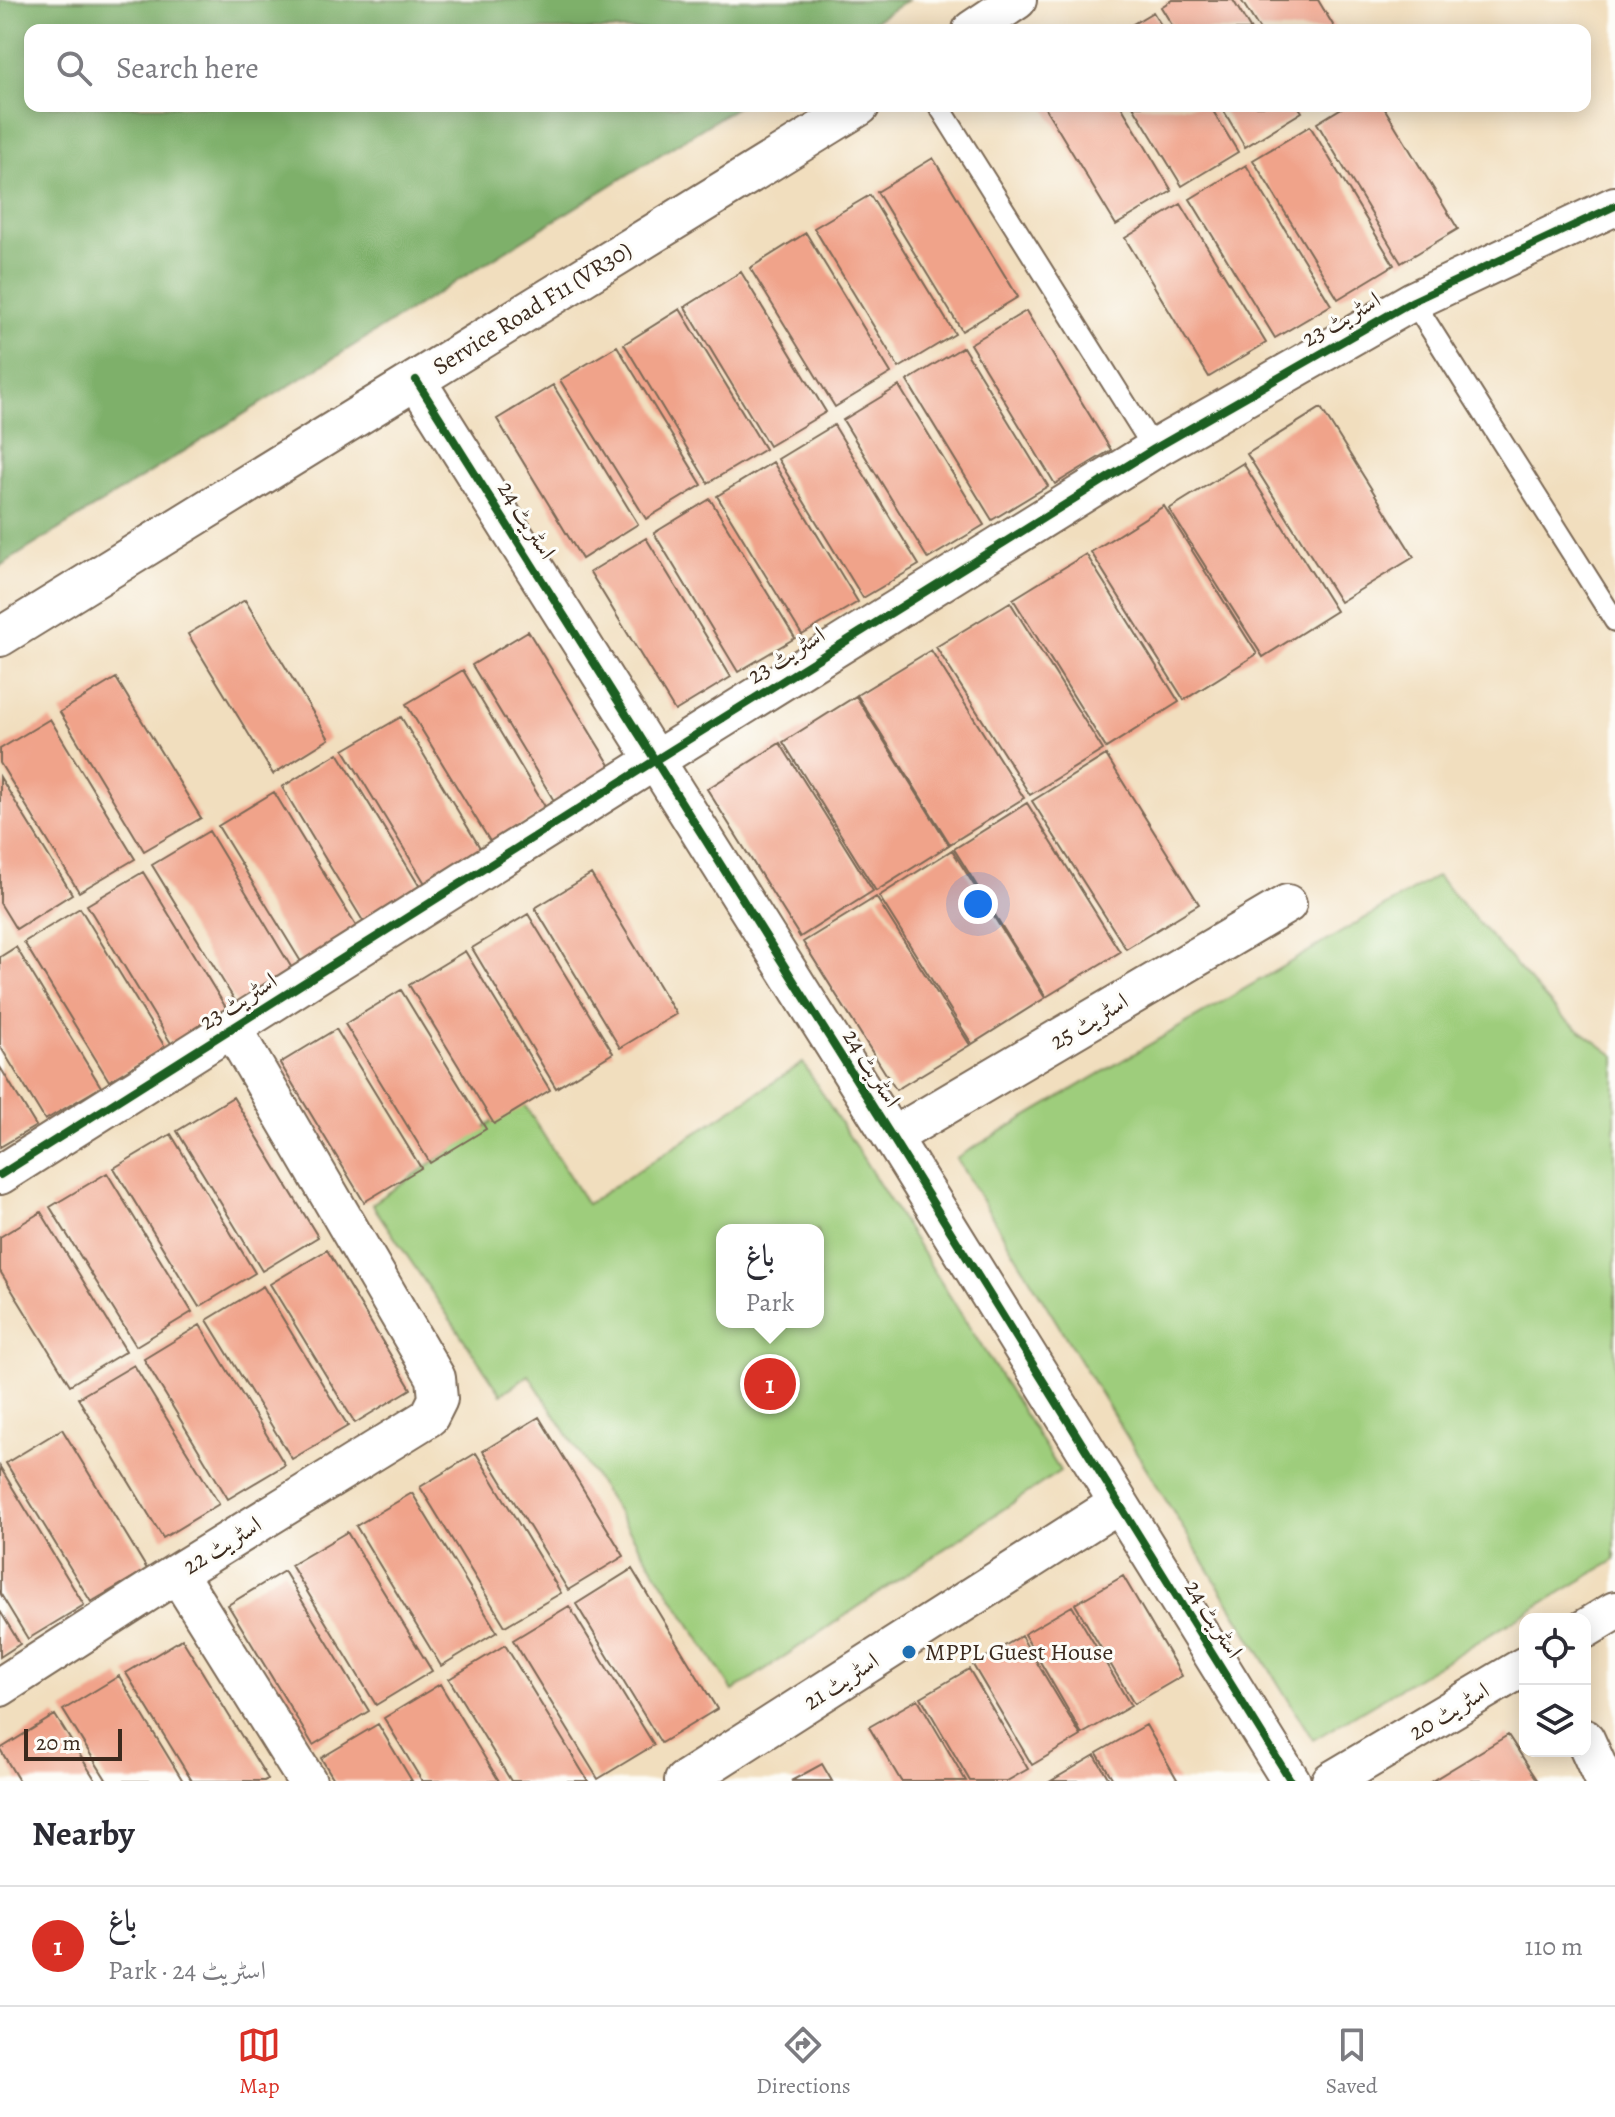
<!DOCTYPE html>
<html lang="en">
<head>
<meta charset="utf-8">
<style>
	body { margin:0; font-family:Alegreya,Amiri,serif; background:#f2f2f3; color:#2b2b33 }
	.controls { position:absolute; right:24px; bottom:24px; display:grid; overflow:hidden; border-radius:16px; box-shadow:0 4px 20px #0003 }
	.controls button { width:72px; height:72px; display:grid; place-items:center; padding:0; border:0; border-bottom:2px solid #e1e1e2; background:#fff; color:#2b2b33; font:40px sans-serif }
	.scale { position:absolute; left:24px; bottom:20px; width:98px; box-sizing:border-box; padding-left:8px; border:4px solid #3b2a1e; border-top:0; font-size:22px; line-height:28px; white-space:nowrap; color:#3b2a1e; -webkit-text-stroke:6px #fdfcf7; paint-order:stroke }
	.you { position:absolute; left:978px; top:904px; width:28px; height:28px; margin:-20px; border:6px solid #fff; border-radius:50%; background:#1a73e8; box-shadow:0 0 0 12px #1a73e833 }
	.badge { display:grid; place-items:center; width:52px; height:52px; border-radius:50%; background:#d93025; color:#fff; font-size:26px; font-weight:700 }
	.pin { position:absolute; translate:-50% -50%; border:4px solid #fff; box-shadow:0 2px 8px #0006 }
	.popup { position:absolute; left:716px; top:1224px; width:108px; height:104px; box-sizing:border-box; display:grid; place-content:center; border-radius:16px; background:#fff; filter:drop-shadow(0 2px 6px #0005); font-size:26px; white-space:nowrap; color:#7c7c81 }
	.popup b { font-size:30px; color:#2b2b33 }
	.popup::after { content:''; position:absolute; left:50%; top:100%; margin-left:-16px; border:16px solid transparent; border-top-color:#fff }
	.list { margin:0; padding:0; list-style:none }
	h2 { display:flex; justify-content:space-between; align-items:center; height:104px; margin:0; padding:0 32px; font-size:34px }
	h2 small { font-size:26px; font-weight:400; color:#7c7c81 }
	.list li { display:grid; grid-template-columns:52px 1fr auto; gap:24px; align-items:center; box-sizing:border-box; height:120px; padding:0 32px; border-top:2px solid #e1e1e2 }
	.list b { display:block; font-size:30px; white-space:nowrap }
	.list p { margin:0; font-size:26px; white-space:nowrap; color:#7c7c81 }
	.list em { font-size:26px; font-style:normal; color:#7c7c81 }
	.icon { flex:none; width:44px; height:44px; fill:none; stroke:currentColor; stroke-width:2; stroke-linecap:round; stroke-linejoin:round }
	.map { position:relative; flex:none; width:1615px; height:1781px; overflow:hidden }
	.search { position:absolute; background:#fff; box-shadow:0 4px 20px #0003; left:24px; right:24px; top:24px; height:88px; display:flex; align-items:center; gap:20px; box-sizing:border-box; padding:0 28px; border-radius:16px; color:#7c7c81; font-size:30px }
	.sheet { height:224px; background:#fff }
	nav { display:flex; justify-content:space-around; align-items:center; box-sizing:border-box; height:112px; border-top:2px solid #e1e1e2; background:#fff; font-size:22px; color:#7c7c81 }
	nav a { display:grid; justify-items:center; gap:4px }
	nav .on { color:#d93025 }
	.map>svg:first-child { display:block }
</style>
</head>
<body>
<div class="map">
<svg width="1615" height="1781" viewBox="0 0 1615 1781">
	<rect width="100%" height="100%" fill="#fdfcf7"/>
	<filter id="ink" filterUnits="userSpaceOnUse"><feTurbulence type="fractalNoise" baseFrequency=".0125" numOctaves="2"/><feDisplacementMap in="SourceGraphic" scale="16" xChannelSelector="R" yChannelSelector="G"/><feConvolveMatrix kernelMatrix="1 2 1 2 8 2 1 2 1" color-interpolation-filters="sRGB"/></filter>
	<filter id="wash" filterUnits="userSpaceOnUse"><feTurbulence type="fractalNoise" baseFrequency=".006" numOctaves="4" result="noise"/><feDisplacementMap in="SourceGraphic" scale="32" xChannelSelector="R" yChannelSelector="G"/><feGaussianBlur stdDeviation="1.8" result="paint"/><feColorMatrix in="noise" values="0 0 0 0 0 0 0 0 0 0 0 0 0 0 0 0 0 1.4 0 .05"/><feComposite in="paint" operator="in"/></filter>
	<g filter="url(#wash)">
		<rect width="100%" height="100%" fill="#f1debe"/>
		<path fill="#9ecd7b" stroke="#6c7c4c" stroke-width="2" fill-rule="evenodd" d="M1437,876L1561,1016L1615,1056V1560L1313,1740L956,1158Z
			M803,1063L1060,1471L733,1691L529,1375L501,1394L372,1204L522,1101L587,1204ZM722,1230H818V1322H722Z"/>
		<path fill="#7eb06b" stroke="#5c6d44" stroke-width="2" d="M0,0H908L860,30H30V106H738L0,566Z"/>
		<g id="blocks">
			<path fill="#f0a38a" d="M1172,0H1233L1251,30H1175L1161,7Z
				M1241,0H1318L1336,30H1260Z
				M1153,12L1164,30H1123Z
				M1044,106H1121L1172,191L1116,225Z
				M1133,106H1210L1238,152L1182,186Z
				M1221,106H1298L1302,112L1245,147Z
				M1345,106H1383L1458,229L1401,263L1317,123Z
				M1310,126L1394,265L1338,299L1253,160Z
				M933,158L1018,297L962,331L877,192Z
				M1246,165L1331,305L1275,338L1190,199Z
				M870,195L955,334L899,368L814,228Z
				M1181,204L1266,343L1209,377L1125,238Z
				M806,233L891,373L835,407L750,268Z
				M741,272L826,412L769,446L685,307Z
				M680,309L765,449L708,483L624,344Z
				M1026,311L1111,450L1055,484L970,344Z
				M617,346L702,485L646,519L560,380Z
				M963,347L1048,486L992,520L907,381Z
				M553,385L638,524L582,559L497,419Z
				M899,386L984,525L928,559L843,420Z
				M1321,408L1414,557L1340,602L1247,454Z
				M834,425L919,565L863,598L778,459Z
				M773,462L858,602L802,635L717,496Z
				M1243,463L1336,611L1263,657L1169,509Z
				M710,499L795,638L738,672L654,533Z
				M1164,506L1257,654L1184,700L1091,552Z
				M646,538L731,677L675,711L590,572Z
				M1086,554L1179,702L1106,748L1013,599Z
				M245,600L329,739L273,774L188,634Z
				M1010,602L1103,750L1030,795L936,647Z
				M528,631L613,770L556,804L472,665Z
				M931,650L1024,798L950,844L857,695Z
				M463,670L547,810L491,843L406,704Z
				M116,678L201,818L144,851L60,712Z
				M856,696L949,845L876,891L783,742Z
				M401,717L485,856L429,890L344,750Z
				M50,719L135,859L79,892L0,763V749Z
				M780,743L873,891L800,937L707,789Z
				M338,753L423,892L366,926L282,787Z
				M1106,755L1199,904L1126,949L1032,801Z
				M0,777L72,894L16,929L0,903Z
				M274,792L359,931L303,965L218,826Z
				M1027,803L1120,952L1046,997L954,849Z
				M209,831L293,970L237,1004L152,865Z
				M952,850L1045,998L972,1044L879,896Z
				M143,872L228,1011L172,1045L87,905Z
				M591,874L676,1014L620,1048L535,908Z
				M876,897L970,1045L896,1090L803,942Z
				M80,908L165,1047L109,1081L24,942Z
				M528,914L613,1053L556,1088L472,948Z
				M16,947L101,1087L45,1120L0,1046V957Z
				M465,951L550,1090L494,1124L409,985Z
				M401,990L486,1129L430,1163L345,1024Z
				M336,1029L421,1168L364,1202L280,1063Z
				M0,1067L36,1126L0,1147Z
				M233,1097L318,1237L262,1271L177,1131Z
				M171,1134L255,1273L199,1307L114,1168Z
				M107,1173L192,1312L136,1346L50,1207Z
				M41,1212L126,1351L70,1385L0,1271V1237Z
				M327,1250L411,1389L355,1423L270,1284Z
				M263,1286L348,1426L292,1459L207,1320Z
				M200,1325L285,1465L228,1499L144,1359Z
				M134,1365L219,1504L163,1538L78,1398Z
				M539,1417L624,1556L568,1590L483,1451Z
				M62,1429L147,1569L91,1602L6,1463Z
				M476,1453L561,1593L505,1626L420,1487Z
				M0,1467L84,1605L28,1639L0,1593Z
				M412,1493L497,1632L441,1666L356,1526Z
				M347,1532L432,1671L376,1705L291,1565Z
				M632,1569L717,1709L661,1743L576,1604Z
				M284,1571L369,1711L313,1745L228,1605Z
				M1123,1576L1182,1676L1134,1704L1075,1604Z
				M569,1606L654,1745L598,1779L513,1640Z
				M1072,1606L1131,1706L1082,1734L1024,1634Z
				M0,1611L20,1644L0,1657Z
				M1021,1636L1081,1736L1032,1765L973,1665Z
				M182,1639L268,1779L264,1781H192L126,1673Z
				M505,1645L588,1781H511L449,1679Z
				M969,1669L1028,1769L1007,1781H970L921,1697Z
				M119,1676L183,1781H107L63,1710Z
				M440,1684L499,1781H422L384,1718Z
				M918,1699L966,1781H901L869,1727Z
				M55,1715L96,1781H19L0,1749Z
				M378,1724L412,1781H335L321,1758Z
				M1146,1725L1178,1781H1114L1097,1753Z
				M1508,1735L1538,1781H1432Z
				M1095,1755L1110,1781H1051Z
				M822,1764L832,1781H791Z"/>
		</g>
	</g>
	<g filter="url(#ink)">
		<use href="#blocks" fill-opacity="0" stroke="#7b6956" stroke-width="2"/>
		<g fill="none" stroke-linecap="round" stroke-linejoin="round">
			<defs>
				<path id="lane" d="M939,106L1154,449
					M1413,301L1615,621"/>
				<path id="street" d="M972,30L1017,0
					M416,380L892,1137L1291,1781
					M0,637L860,106
					M892,1137L1287,904
					M0,1175L654,761L1154,449L1413,301L1615,206
					M177,1573L307,1781
					M1585,1629L1615,1611
					M0,1687L177,1573L429,1417L438,1399L436,1378L232,1028
					M1585,1739L1604,1781
					M684,1781L1119,1503
					M1331,1781L1525,1666"/>
			</defs>
			<use href="#lane" stroke="#7b6956" stroke-width="24"/>
			<use href="#street" stroke="#7b6956" stroke-width="42"/>
			<use href="#lane" stroke="#fff" stroke-width="20"/>
			<use href="#street" stroke="#fff" stroke-width="38"/>
			<defs>
				<path id="cycleway" d="M416,380L892,1137L1291,1781
					M0,1175L654,761L1154,449L1413,301L1615,206"/>
			</defs>
			<use href="#cycleway" stroke="#fdfcf7" stroke-width="13"/>
			<use href="#cycleway" stroke="#1b5e20" stroke-width="8"/>
		</g>
	</g>
	<circle fill="#1f6fb2" stroke="#fdfcf7" stroke-width="3" cx="909" cy="1652" r="8"/>
	<g text-anchor="middle" stroke-width="6" stroke-linejoin="round" paint-order="stroke">
		<g font-size="24" fill="#3b2a1e" stroke="#fdfcf7">
			<text transform="translate(532 308) rotate(-32)" y="8">Service Road F11 (VR30)</text>
			<text transform="translate(1341 319) rotate(-30)" y="8">اسٹریٹ 23</text>
			<text transform="translate(527 520) rotate(58)" y="8">اسٹریٹ 24</text>
			<text transform="translate(786 655) rotate(-32)" y="8">اسٹریٹ 23</text>
			<text transform="translate(238 1001) rotate(-32)" y="8">اسٹریٹ 23</text>
			<text transform="translate(1089 1021) rotate(-31)" y="8">اسٹریٹ 25</text>
			<text transform="translate(872 1068) rotate(58)" y="8">اسٹریٹ 24</text>
			<text transform="translate(222 1545) rotate(-32)" y="8">اسٹریٹ 22</text>
			<text transform="translate(1214 1619) rotate(58)" y="8">اسٹریٹ 24</text>
			<text transform="translate(841 1681) rotate(-33)" y="8">اسٹریٹ 21</text>
			<text transform="translate(1449 1711) rotate(-31)" y="8">اسٹریٹ 20</text>
		</g>
		<g font-size="24" fill="#3b2a1e" stroke="#fdfcf7" text-anchor="start">
			<text x="925" y="1660">MPPL Guest House</text>
		</g>
	</g>
</svg>
<div class="controls">
<button><svg class="icon" aria-label="locate" viewBox="0 0 24 24"><circle cx="12" cy="12" r="6"/><path d="M12 2v4M12 18v4M2 12h4M18 12h4"/></svg></button>
<button><svg class="icon" aria-label="layers" viewBox="0 0 24 24"><path d="M12 4l9 5-9 5-9-5zM3 14l9 5 9-5"/></svg></button>
</div>
<div class="scale">20 m</div>
<div class="you"></div>
<div class="pin badge" style="left:770px;top:1384px">1</div>
<div class="popup"><b>باغ</b>Park</div>
<div class="search"><svg class="icon" aria-label="search" viewBox="0 0 24 24"><circle cx="10" cy="10" r="6"/><path d="M15 15l6 6"/></svg>Search here</div>
</div>
<section class="sheet">
<h2>Nearby<small></small></h2>
<ul class="list">
<li><span class="badge">1</span><div><b>باغ</b><p>Park · اسٹریٹ 24</p></div><em>110 m</em></li>
</ul>
</section>
<nav>
<a class="on"><svg class="icon" aria-label="map" viewBox="0 0 24 24"><path d="M3 6l6-2 6 2 6-2v14l-6 2-6-2-6 2zM9 4v14M15 6v14"/></svg>Map</a>
<a><svg class="icon" aria-label="directions" viewBox="0 0 24 24"><path d="M12 3l9 9-9 9-9-9zM9 14v-3h6M13 9l2 2-2 2"/></svg>Directions</a>
<a><svg class="icon" aria-label="saved" viewBox="0 0 24 24"><path d="M7 4h10v16l-5-4-5 4z"/></svg>Saved</a>
</nav>
</body>
</html>
